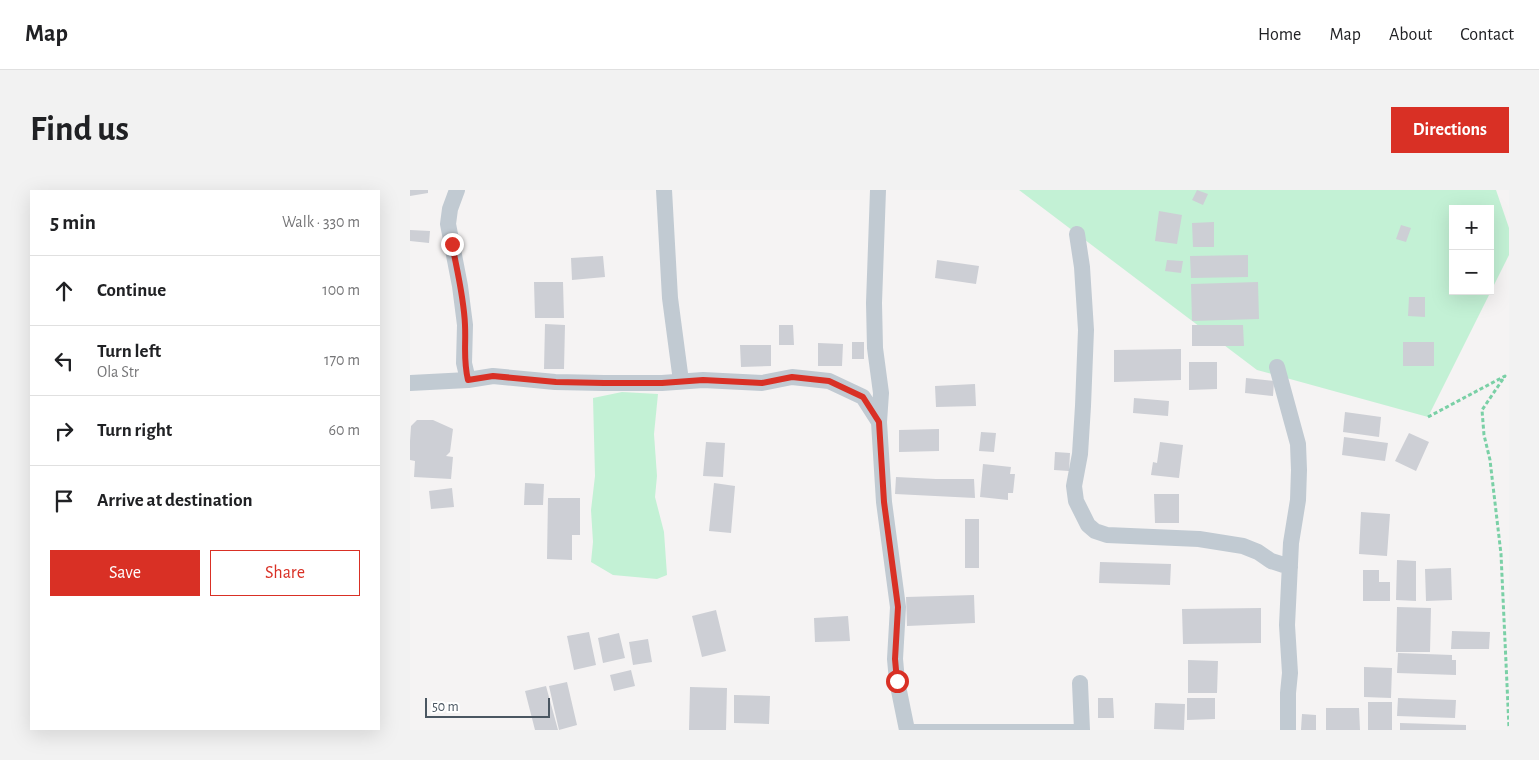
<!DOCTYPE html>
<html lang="en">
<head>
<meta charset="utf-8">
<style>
	body { margin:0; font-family:"Alegreya Sans",sans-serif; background:#f2f2f2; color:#202124 }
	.controls { position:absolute; right:15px; top:15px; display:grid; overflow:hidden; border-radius:0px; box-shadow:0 5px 20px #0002 }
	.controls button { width:45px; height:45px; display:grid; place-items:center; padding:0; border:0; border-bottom:1px solid #e0e0e0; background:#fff; color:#202124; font:25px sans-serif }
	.scale { position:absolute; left:15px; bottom:12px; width:125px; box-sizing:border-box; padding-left:5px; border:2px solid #4a5661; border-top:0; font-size:14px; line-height:18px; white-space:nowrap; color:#4a5661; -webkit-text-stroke:4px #fff; paint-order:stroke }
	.stop { position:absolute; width:15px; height:15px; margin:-11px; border:4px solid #d93025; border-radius:50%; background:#fff }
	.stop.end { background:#d93025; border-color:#fff; box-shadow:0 1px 5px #0008 }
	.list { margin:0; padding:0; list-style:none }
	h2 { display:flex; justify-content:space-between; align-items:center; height:65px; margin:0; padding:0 20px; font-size:21px }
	h2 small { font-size:16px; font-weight:400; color:#757577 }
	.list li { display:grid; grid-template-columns:32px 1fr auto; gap:15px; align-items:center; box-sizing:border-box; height:70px; padding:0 20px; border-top:1px solid #e0e0e0 }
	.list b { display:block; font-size:19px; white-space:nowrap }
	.list p { margin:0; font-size:16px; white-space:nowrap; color:#757577 }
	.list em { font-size:16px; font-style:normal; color:#757577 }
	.actions { display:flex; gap:10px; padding:15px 20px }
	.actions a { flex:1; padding:11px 0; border:1px solid #d93025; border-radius:0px; text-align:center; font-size:18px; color:#d93025 }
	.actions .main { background:#d93025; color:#fff }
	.icon { flex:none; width:28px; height:28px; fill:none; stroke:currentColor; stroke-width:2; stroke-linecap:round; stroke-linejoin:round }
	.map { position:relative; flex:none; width:1099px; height:540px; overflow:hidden; border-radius:0px }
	header { display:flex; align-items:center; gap:30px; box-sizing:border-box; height:70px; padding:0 25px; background:#fff; border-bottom:1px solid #e0e0e0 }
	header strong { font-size:24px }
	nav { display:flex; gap:28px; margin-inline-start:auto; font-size:18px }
	.intro { display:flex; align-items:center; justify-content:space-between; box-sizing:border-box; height:120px; padding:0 30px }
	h1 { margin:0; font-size:35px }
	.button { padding:12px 22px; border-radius:0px; background:#d93025; color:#fff; font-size:18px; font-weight:700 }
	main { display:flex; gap:30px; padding:0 30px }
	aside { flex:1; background:#fff; border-radius:0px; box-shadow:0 5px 20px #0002 }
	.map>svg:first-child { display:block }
</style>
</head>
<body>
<header>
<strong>Map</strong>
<nav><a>Home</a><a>Map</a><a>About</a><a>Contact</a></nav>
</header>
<div class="intro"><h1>Find us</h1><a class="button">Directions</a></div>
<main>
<aside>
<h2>5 min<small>Walk · 330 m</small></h2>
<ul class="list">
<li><svg class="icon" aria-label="ahead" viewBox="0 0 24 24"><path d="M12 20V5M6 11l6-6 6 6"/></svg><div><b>Continue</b></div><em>100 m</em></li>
<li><svg class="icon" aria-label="left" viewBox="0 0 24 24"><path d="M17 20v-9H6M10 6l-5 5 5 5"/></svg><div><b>Turn left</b><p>Ola Str</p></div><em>170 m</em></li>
<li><svg class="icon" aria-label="right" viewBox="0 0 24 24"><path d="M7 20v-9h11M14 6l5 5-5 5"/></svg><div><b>Turn right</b></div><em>60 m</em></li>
<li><svg class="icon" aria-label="arrive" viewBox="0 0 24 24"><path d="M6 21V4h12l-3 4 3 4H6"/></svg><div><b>Arrive at destination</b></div></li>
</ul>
<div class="actions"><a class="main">Save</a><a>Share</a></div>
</aside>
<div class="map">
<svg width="1099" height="540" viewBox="0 0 1099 540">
	<rect width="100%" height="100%" fill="#f5f3f3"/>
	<path fill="#c3f1d5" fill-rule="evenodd" d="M609,0H1086L1099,38V65L1018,227L847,180ZM1043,19H1080V101H1043Z
		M212,202L248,204L244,244L247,286L245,307L254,342L257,385L247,389L203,385L181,372L183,352L181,320L185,286L183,208Z"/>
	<path fill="#cdcfd5" d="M0,0H18V3L0,6Z
		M787,0L798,4L793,15L782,10Z
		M749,21L772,25L767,54L745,51Z
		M804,32V57H783L782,33Z
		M991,35L1001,38L996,52L986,49Z
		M0,40L20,41L19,53L0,51Z
		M838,65V87L781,88L780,66Z
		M193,66L195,87L162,90L161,68Z
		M527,70L569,76L566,94L525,88Z
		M757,70L773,71L771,83L755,81Z
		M124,92H153L154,128H125Z
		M848,92L849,129L782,131L781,94Z
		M999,107H1015V127L998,126Z
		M135,134L155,135L154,179H134Z
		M369,135H383L384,155H369Z
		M782,135H833L834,156H782Z
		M442,152H454V169H442Z
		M993,152H1024V176H993Z
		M408,153L433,154L432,176H408Z
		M330,155H361V176L331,177Z
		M771,159V190L704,192V160Z
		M779,172H807V199L779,200Z
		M836,188L864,191L863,206L835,203Z
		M565,194L566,216L526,217L525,196Z
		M724,208L759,211L758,226L723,223Z
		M935,222L971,227L969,247L933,242Z
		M7,230H23L43,239L40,262L36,266L43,267L41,289L4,287L5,271L0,270V251L1,236Z
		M529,239V261L489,262V240Z
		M571,242L586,243L584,262L569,261Z
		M999,243L1019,252L1006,281L985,271Z
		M934,247L978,253L975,271L932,265Z
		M296,252L315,253L313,287L293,286Z
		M750,252L773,255L769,288L741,285L743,272L747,273Z
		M645,262L660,263L659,281L644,280Z
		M573,274L601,277L600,284H605L603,303H598V310L570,307Z
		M486,287L526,289H564L565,308L485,304Z
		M115,293L134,294L133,315H114Z
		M304,293L325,296L321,343L299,341Z
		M42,298L44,317L21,319L19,301Z
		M744,304H769V333H745Z
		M138,308H170V345H162V370L137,369Z
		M951,322L980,324L977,366L949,364Z
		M555,329H569V378H555Z
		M987,370L1006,371V411L986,410Z
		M690,372L761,374L760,395L689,393Z
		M1041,378L1042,410L1016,411L1015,379Z
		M953,380H969V392H980V411H953Z
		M564,405L565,433L497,436L496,407Z
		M987,417L1021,418L1020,462H986Z
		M851,418V453L773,454L772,419Z
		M306,420L316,461L292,467L282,426Z
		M438,426L440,451L405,452L404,428Z
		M1042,441L1080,442L1079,459H1041Z
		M179,442L186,475L164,480L157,446Z
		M209,443L215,468L193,473L188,448Z
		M238,449L242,472L223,475L219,452Z
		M988,463L1042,465V470H1046V485L987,483Z
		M778,470L808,471L807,503H778Z
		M954,477L982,478L981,508L954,507Z
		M221,480L225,496L204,501L200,485Z
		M157,492L167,535L149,540L139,496Z
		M136,496L148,540H125L115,501Z
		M280,497L317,498L316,540H279Z
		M324,505L360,506L359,534L324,533Z
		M688,508H703L704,528H688Z
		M777,508H805V529L777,530Z
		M988,508L1046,510L1045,528L987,526Z
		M958,512H982V540H958Z
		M745,513L775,514L774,540L744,539Z
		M916,518H949L950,540H916Z
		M892,524L906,525V540H891Z
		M990,533L1056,535V540H990Z"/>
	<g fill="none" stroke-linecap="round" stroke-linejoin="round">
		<path stroke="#7ad0a6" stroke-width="3" stroke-dasharray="4 2.5" stroke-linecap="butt" d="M1018,227L1095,186L1072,220L1074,245L1080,270L1091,364L1099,538"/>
		<path stroke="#c1cad2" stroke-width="8" d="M497,538H673"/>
		<path stroke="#c1cad2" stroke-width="16" d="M47,0L40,19L38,34L50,96L55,135L54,173L58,190
			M254,0L260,108L271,191
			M468,0L464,113L465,158L471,203L469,232L474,312L488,417L485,469L487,491L497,540
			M667,44L672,77L676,140L673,216L670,264L664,296L666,311L678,335L685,341L697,345L789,349L833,356L848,362L861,371L880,377
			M867,177L888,254L889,280L888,310L881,353L877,435L880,483L878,503V540
			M0,193L58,190L83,186L145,192L194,193H252L293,190L352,193L382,187L419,191L453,207L469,232
			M670,493L672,540"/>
	</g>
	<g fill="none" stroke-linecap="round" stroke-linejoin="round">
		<path stroke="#d93025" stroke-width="6" d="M42,54C47,80 54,108 55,135C56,156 53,169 58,190L83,186L146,192L194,193H252L293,190L352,193L382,187L419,191L453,207L469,232L474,312L488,417L485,469L487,491"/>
	</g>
</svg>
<div class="controls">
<button>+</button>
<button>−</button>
</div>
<div class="scale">50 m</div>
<div class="stop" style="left:487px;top:491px"></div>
<div class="stop end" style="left:42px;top:54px"></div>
</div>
</main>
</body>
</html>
